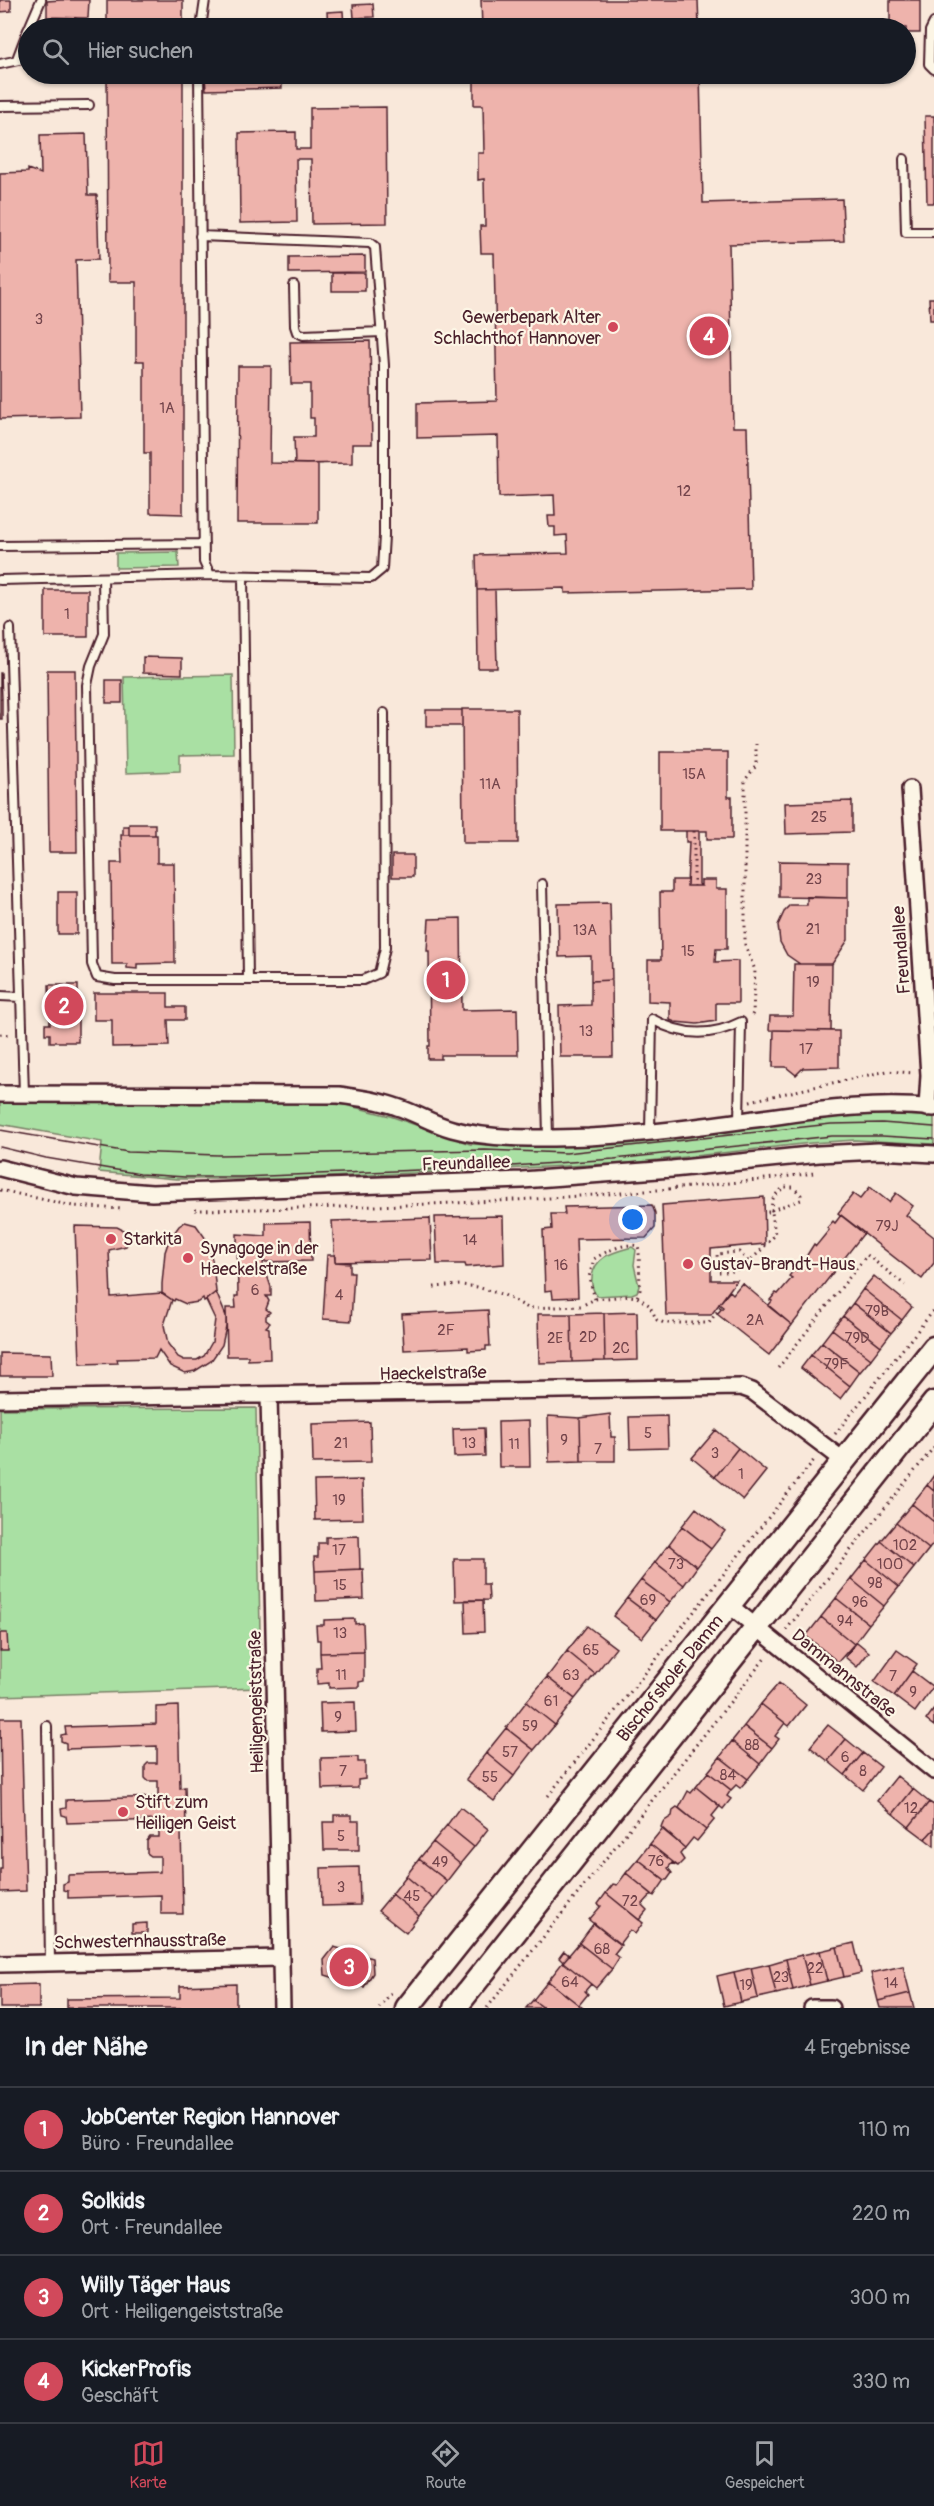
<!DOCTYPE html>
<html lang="de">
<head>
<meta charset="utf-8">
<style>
	body { margin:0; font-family:Pangolin,sans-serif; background:#242831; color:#f1f3f6 }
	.you { position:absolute; left:633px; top:1220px; width:21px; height:21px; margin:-15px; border:4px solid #fff; border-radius:50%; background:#1a73e8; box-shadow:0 0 0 9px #1a73e833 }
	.badge { display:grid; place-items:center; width:39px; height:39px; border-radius:50%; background:#d1495b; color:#fff; font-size:20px; font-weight:700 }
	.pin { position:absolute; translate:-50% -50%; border:3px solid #fff; box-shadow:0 2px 6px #0006 }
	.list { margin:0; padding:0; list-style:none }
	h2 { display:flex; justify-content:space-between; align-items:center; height:78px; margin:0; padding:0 24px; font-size:26px }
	h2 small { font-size:20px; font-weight:400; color:#9ea1a6 }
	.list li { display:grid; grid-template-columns:39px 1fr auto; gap:18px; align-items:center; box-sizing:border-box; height:84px; padding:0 24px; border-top:2px solid #363941 }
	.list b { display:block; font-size:22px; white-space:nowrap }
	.list p { margin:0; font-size:20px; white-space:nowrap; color:#9ea1a6 }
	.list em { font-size:20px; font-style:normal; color:#9ea1a6 }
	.icon { flex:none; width:33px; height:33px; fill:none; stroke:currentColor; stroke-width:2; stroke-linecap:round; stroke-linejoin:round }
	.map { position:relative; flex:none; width:934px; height:2008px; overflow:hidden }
	.search { position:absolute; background:#171b24; box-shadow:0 2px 4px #0004; left:18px; right:18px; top:18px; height:66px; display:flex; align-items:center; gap:15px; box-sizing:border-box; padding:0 21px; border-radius:33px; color:#9ea1a6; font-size:22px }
	.sheet { height:414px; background:#171b24 }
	nav { display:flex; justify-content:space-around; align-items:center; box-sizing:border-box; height:84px; border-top:2px solid #363941; background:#171b24; font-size:16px; color:#9ea1a6 }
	nav a { display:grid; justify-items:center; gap:3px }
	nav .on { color:#d1495b }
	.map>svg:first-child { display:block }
</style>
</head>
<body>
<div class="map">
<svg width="934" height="2008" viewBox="0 0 934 2008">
	<rect width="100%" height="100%" fill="#f9e8da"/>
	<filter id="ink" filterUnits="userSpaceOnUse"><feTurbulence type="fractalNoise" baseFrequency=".0167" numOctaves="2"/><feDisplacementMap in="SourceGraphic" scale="12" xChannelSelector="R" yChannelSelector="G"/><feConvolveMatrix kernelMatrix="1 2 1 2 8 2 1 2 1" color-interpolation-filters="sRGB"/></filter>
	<g filter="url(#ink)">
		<path fill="#a9e0a3" stroke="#7a8067" stroke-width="1.5" d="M178,552L179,567L116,568V553Z
			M233,675L234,754L180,755V771L126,773L124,677Z
			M0,1101L301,1102L346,1105L390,1116L470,1144L496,1145H553L843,1115L887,1114L934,1117V1144L855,1140L811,1143L631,1163L284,1179H176L99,1172L102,1142L0,1124Z
			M632,1247L636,1250L634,1265L639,1286L637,1292L632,1294L597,1296C593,1291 591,1285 592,1278C594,1256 614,1252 632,1247Z
			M256,1408L261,1688L0,1696V1409Z"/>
		<path fill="#eeb3ac" stroke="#4a1f2b" stroke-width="1.5" d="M0,0H11V11L0,12Z
			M61,0H89L88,18L47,17V1Z
			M107,0H183V28H107Z
			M481,0H698L699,28H482Z
			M890,0H920V33H906V28H890Z
			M373,4L374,17L354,18L353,5Z
			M343,11L344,28H328L327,12Z
			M107,74H183V514L150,513V453H144V361H136V282H108Z
			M205,74H281V75L205,77Z
			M330,74H340V77H330Z
			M358,74H377V77L358,78Z
			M483,74H700L703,203L842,199L844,241L729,244L733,427H747L751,589L565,593V588L477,590L476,555L568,553L567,535L555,536V527H549L548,516H555L554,495L499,497L498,436L417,438V403L497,401L494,253H481L480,226H485L484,179L478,180V153H484L483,105H474V79L483,78Z
			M281,75L282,88L206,90L205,77Z
			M386,107L387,223L312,224L311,159H296L297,222L240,223L239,133L296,132V149H310V108Z
			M925,116H934V203H927Z
			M86,134L88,195H97L99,259L76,260L80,417L0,419V173L28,172V169L41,174L40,135Z
			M365,256V272L289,273V257Z
			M332,273H365V291H332Z
			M929,298H934V320H930Z
			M370,341L372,444H352V463L295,464L294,437H314V418H310V384H291L290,342Z
			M238,366H271L270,463L318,464V523H237Z
			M45,590H88V637H45Z
			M477,590H495L497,668H478Z
			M143,657L182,658V674L143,673Z
			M47,670H75L77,852H49Z
			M0,673H1L2,699H0Z
			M106,680H122V703H106Z
			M0,699H2V719H0Z
			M462,709H517L518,843H463Z
			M426,710H462V726H426Z
			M660,752H728V797H732V839H707V831H660Z
			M852,801V832L786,834L785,803Z
			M129,824H155V835H129Z
			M123,826H129V835H123Z
			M686,831H699V884L701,886H687L689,842H686Z
			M121,835H157V863H174L175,963L137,964V969L127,968V964H112L111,863H122Z
			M392,855H413V877H392Z
			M779,861L848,862V898L779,897Z
			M672,880H687V886H701V880H716V889H727V949H716L715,962L738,961V1003H716V1021L697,1024L675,1022L670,1020V1002L648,1001V960H661L660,892H672Z
			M58,892H77V934H58Z
			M807,897L848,898V940L832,964H800L787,955L780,942L778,925L785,910L790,905H807Z
			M610,903L612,980L591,981V956L559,957L558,904Z
			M461,918L462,1010L517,1009L518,1055H441V1059H428V1046H430L429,951H427L429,919Z
			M794,964H832L831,1031L769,1030L770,1016H793Z
			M612,980L613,1057H560L559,1006L591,1005V981Z
			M49,985H78V1042H50V1034H45V1024H50Z
			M94,993H168V1007H185V1020H168L169,1046L112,1047V1020H94Z
			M774,1030L839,1031V1067L803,1068L796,1075L786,1067H773Z
			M870,1187L889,1202L896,1193L913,1206L906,1215L934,1237V1263L922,1279L838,1213L853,1194L860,1199Z
			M764,1197L765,1244L711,1249V1280H737L711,1315H666L662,1205Z
			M652,1205L655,1213V1228L646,1238L576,1239L578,1297L553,1298L552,1290L545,1291L543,1230L552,1229L551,1214H565L564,1207Z
			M841,1215L864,1233L792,1325L768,1306L772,1301L770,1300L776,1293L778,1294L792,1278L789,1276L795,1269L797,1271L814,1244L816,1246L829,1230L827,1228L833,1221L835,1223Z
			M503,1216L504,1264L466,1267L465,1264H437L435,1217Z
			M430,1218L432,1260L335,1262L332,1221Z
			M185,1222L196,1225L206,1239L213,1263L216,1292L204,1301L203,1298L198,1302L186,1304L175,1299L174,1301L162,1293V1284L165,1252L169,1240L179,1226Z
			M310,1222L311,1261L263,1262L264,1272H266L271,1287V1296H266L269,1301L266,1309L270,1312L266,1316V1320L270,1323L266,1327L269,1328L270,1359L248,1360V1356H227L226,1308H236L235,1296H238L237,1234L266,1236V1223Z
			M75,1226L117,1227L129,1233L131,1238L126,1246L109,1250L111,1297L162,1293L172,1300L164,1325L168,1344L178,1357L184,1360H197L204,1356L212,1342L215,1319L206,1300L216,1292L226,1316V1327L222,1345L211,1361L195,1371L185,1373L170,1366L159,1350L155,1358L117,1359L118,1363L80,1364Z
			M327,1255H335V1262L350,1263V1272H354L351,1321L323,1319Z
			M874,1276L912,1307L902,1320L863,1289Z
			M742,1283L792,1325L769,1355L717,1314L723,1307L719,1304L730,1291L733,1294Z
			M863,1289L902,1320L891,1333L853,1303Z
			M853,1303L891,1333L881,1346L843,1316Z
			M488,1310L490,1346H486V1350L468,1351V1347L404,1350L402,1314Z
			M637,1312L638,1360L605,1361L604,1313Z
			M604,1313L605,1361L572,1362L571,1314Z
			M538,1314H571L572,1362L539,1363Z
			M843,1316L881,1346L871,1359L832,1329Z
			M832,1329L871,1359L860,1372L822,1342Z
			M822,1342L860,1372L850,1386L811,1355Z
			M0,1353L51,1354L52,1376H0Z
			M811,1355L850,1386L840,1399L801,1368Z
			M610,1414L611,1437H615V1461H581L580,1418Z
			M548,1416L580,1418L581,1461L549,1462Z
			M667,1416L668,1448L630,1449L629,1417Z
			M529,1421L530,1467H499L498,1422Z
			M370,1422L371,1462L313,1463L312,1424Z
			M484,1428L485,1456L454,1457L453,1429Z
			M716,1430L738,1448L715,1477L692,1458Z
			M738,1448L766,1471L743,1500L715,1477Z
			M934,1475V1491L927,1485Z
			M362,1480L363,1519L315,1520L314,1481Z
			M927,1485L934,1491V1522L912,1504Z
			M912,1504L934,1522V1543L929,1549L896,1523Z
			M696,1508L725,1531L711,1549L682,1526Z
			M896,1523L929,1549L914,1568L881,1541Z
			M682,1526L711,1549L697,1567L669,1544Z
			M359,1536L360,1569L315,1571L314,1557H318V1543H326V1537Z
			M881,1541L914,1568L899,1587L866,1560Z
			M669,1544L697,1567L684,1585L655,1562Z
			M454,1559H483V1584H488L489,1600L455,1601Z
			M866,1560L899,1587L884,1606L851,1579Z
			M655,1562L684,1585L670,1602L641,1580Z
			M363,1569L364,1599L316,1601L315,1571Z
			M851,1579L884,1606L869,1624L836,1598Z
			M641,1580L670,1602L656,1620L627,1598Z
			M627,1598L656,1620L642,1638L613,1616Z
			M836,1598L869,1624L854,1644L821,1617Z
			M465,1600H483L484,1632L466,1633Z
			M821,1617L854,1644L838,1662L806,1636Z
			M355,1619V1624L363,1623L364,1652L320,1653V1640H317L316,1625H324V1620Z
			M587,1626L616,1648L595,1674L567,1651Z
			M0,1633H7L8,1651H0Z
			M857,1642L869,1652L857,1667L845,1657Z
			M897,1650L917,1664L894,1696L874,1682Z
			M567,1651L595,1674L575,1699L547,1677Z
			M364,1652V1681L359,1682V1687L329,1688V1683L317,1684V1668H321L320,1653Z
			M912,1671L933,1687L915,1712L894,1696Z
			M547,1677L575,1699L555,1725L526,1702Z
			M779,1683L806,1705L789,1726L761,1704Z
			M355,1702L356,1731L321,1732L320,1703Z
			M526,1702L555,1725L534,1750L506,1728Z
			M761,1704L785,1723L775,1736L779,1739L772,1748L744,1726Z
			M178,1706L180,1788L185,1787L186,1831H181L183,1914H161V1895L68,1898V1891L63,1890V1884L68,1882V1875L160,1872V1856H151L147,1853V1841L150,1837H159V1820L67,1823L66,1816L62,1815L61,1809L66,1808V1800L158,1797V1781H148L145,1778V1766L148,1763H157V1746L66,1749V1743L61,1741V1735L66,1734L65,1727L156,1724V1707Z
			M934,1709V1726L926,1720Z
			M0,1718H21L26,1891L0,1892V1869H2Z
			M828,1725L846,1739L828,1761L810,1747Z
			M744,1726L772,1748L760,1764L732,1741Z
			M506,1728L534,1750L514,1776L486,1753Z
			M846,1739L863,1753L845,1775L828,1761Z
			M732,1741L760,1764L748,1779L720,1757Z
			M486,1753L514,1776L494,1801L466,1779Z
			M863,1753L881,1767L863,1790L845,1775Z
			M358,1757V1762H365V1779L358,1780V1788L322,1789L321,1758Z
			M720,1757L748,1779L740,1788L736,1785L731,1790L708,1772Z
			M708,1772L731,1790L727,1796L731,1799L723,1809L696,1787Z
			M897,1776L913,1789L893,1814L877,1801Z
			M696,1787L720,1806L712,1816L715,1819L706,1830L679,1808L688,1791L691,1793Z
			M913,1789L929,1802L909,1827L893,1814Z
			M929,1802L934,1805V1829L925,1839L909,1827Z
			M460,1807L488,1829L474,1847L447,1825Z
			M677,1807L706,1830L697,1841L693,1838L685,1848L661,1827L663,1822L672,1816L673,1810Z
			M334,1815H352V1821H359V1850H324L323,1822H334Z
			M447,1825L474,1847L460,1864L433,1842Z
			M662,1829L685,1848L680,1854L684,1860L678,1866L650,1844Z
			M934,1829V1846L925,1839Z
			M433,1842L460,1864L447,1881L419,1859Z
			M650,1844L678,1866L672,1863L668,1868L672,1873L667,1880H665L638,1859Z
			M419,1859L447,1881L433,1899L406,1876Z
			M638,1859L665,1880L654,1896L626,1873Z
			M359,1867L360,1905L322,1906L321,1868Z
			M626,1873L652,1894L642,1905L647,1910L639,1920L606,1893L613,1884L617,1885Z
			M406,1876L433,1899L419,1916L392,1894Z
			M606,1893L643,1923L635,1934L630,1930L620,1943L621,1945L589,1920L601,1906L598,1904Z
			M392,1894L419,1916L406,1933L378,1911Z
			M147,1923V1933H132V1924Z
			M594,1923L621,1945L614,1954L619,1958L612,1969L579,1943Z
			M579,1943L612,1969L596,1988L563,1962Z
			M854,1943L861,1973L844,1977L837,1947Z
			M334,1947L372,1958L373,1973L364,1987L325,1975L324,1960Z
			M837,1947L844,1977L827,1981L820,1951Z
			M564,1951L569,1955L563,1962L559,1958Z
			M820,1951L827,1981L810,1985L802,1955Z
			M802,1955L810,1985L793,1990L786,1959Z
			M786,1959L793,1990L776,1994L769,1964Z
			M563,1962L591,1984L585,1991L588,1994L579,2005L548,1981Z
			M769,1964L776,1994L758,1998L751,1968Z
			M903,1966L910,1993L878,2001L871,1973Z
			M751,1968L758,1998L741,2002L734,1972Z
			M734,1972L741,2002L724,2006L717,1976Z
			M548,1981L579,2005L583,2008H544L533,2000Z
			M39,1984V2008H0V1985Z
			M236,1984V2008H67V1999L180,1998V1986Z
			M910,1993L914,2008H880L878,2001Z
			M533,2000L544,2008H526Z"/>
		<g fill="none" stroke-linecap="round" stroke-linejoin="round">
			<defs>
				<path id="lane" d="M934,23L930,31L929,64L934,69
					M29,28L41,0
					M201,28L205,0
					M17,59L28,30
					M0,64L28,58
					M199,74L204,562L210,575L371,578L382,569L384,536V365L375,247L370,243L200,236
					M0,106L89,105
					M904,159L906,232H934
					M294,286L295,326L297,332L303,335L382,332
					M0,546L204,544
					M243,576L248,980
					M103,578L104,634L91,666L87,685L92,964L97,977L115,980H363L379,973L385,948L384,713
					M0,580L210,575
					M10,628L24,1094
					M542,884L548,1137
					M0,996L21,997
					M650,1132L652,1019C681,1036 711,1037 741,1022L739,1121
					M47,1726L50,1963"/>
				<path id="street" d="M910,789L929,1075L927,1108
					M0,1094L339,1095C359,1098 379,1100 397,1107C416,1113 433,1124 452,1129C495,1141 545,1138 589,1137C650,1134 710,1125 770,1117C824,1109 880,1102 934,1108
					M0,1168L76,1187L152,1193L522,1180L672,1169L819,1154L878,1151L934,1154
					M269,1395L282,2008
					M0,1399L741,1387L752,1391L843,1460
					M729,1605L934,1771
					M0,1964L281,1958
					M812,2008H831"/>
				<path id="secondary" d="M407,2008L934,1348
					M455,2008L934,1403"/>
			</defs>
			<use href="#lane" stroke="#4a1f2b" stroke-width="12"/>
			<use href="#street" stroke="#4a1f2b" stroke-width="20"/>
			<use href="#secondary" stroke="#4a1f2b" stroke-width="27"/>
			<path stroke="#4a1f2b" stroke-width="3" stroke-dasharray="1.5 4.5" stroke-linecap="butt" d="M694,831V886
				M752,1015L753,1013L755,970L745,945V780L756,766V744
				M0,1034L10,1035
				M750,1101L887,1071L914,1073
				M0,1190L73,1206L122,1209
				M195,1210C402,1207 609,1200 814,1173
				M771,1210L801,1200V1195L793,1187H785C775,1194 770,1199 772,1212
				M748,1261L739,1252L717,1254L718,1272C722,1272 729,1272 733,1271C746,1268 766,1245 775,1235L772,1212H765
				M434,1287L461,1285L477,1287L504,1295L528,1308L581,1306L595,1299L629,1296L637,1297L649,1305L657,1320L664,1323H709L721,1306
				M595,1299L589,1277L594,1259C605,1252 624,1242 638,1246L639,1250L640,1290L637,1297
				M778,1368L867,1255L905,1285
				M835,1434L934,1310
				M786,1630L934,1447
				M548,1796L814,1460
				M379,2008L391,1993
				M487,2008L766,1657"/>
			<use href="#lane" stroke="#fcf5e5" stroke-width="8"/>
			<use href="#street" stroke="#fcf5e5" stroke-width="15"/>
			<use href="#secondary" stroke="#fcf5e5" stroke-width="22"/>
			<path stroke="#4a1f2b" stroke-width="1.5" d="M0,1130L128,1152L218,1155L485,1150L566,1153L831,1124L882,1123L934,1127
				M0,1147L46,1158L140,1174L185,1177H242L496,1167L614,1159L832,1136H882L934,1139"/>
		</g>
	</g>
	<g fill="#d1495b" stroke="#fcf5e5" stroke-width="2">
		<circle cx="613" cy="327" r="6"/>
		<circle cx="111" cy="1239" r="6"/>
		<circle cx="188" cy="1258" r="6"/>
		<circle cx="688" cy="1264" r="6"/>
		<circle cx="123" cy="1812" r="6"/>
	</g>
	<g text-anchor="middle" stroke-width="4.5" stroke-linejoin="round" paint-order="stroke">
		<g font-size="15" fill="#73444b">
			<text x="39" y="324">3</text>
			<text x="167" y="413">1A</text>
			<text x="684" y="496">12</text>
			<text x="67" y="619">1</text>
			<text x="694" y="779">15A</text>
			<text x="490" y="789">11A</text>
			<text x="819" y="822">25</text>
			<text x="814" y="884">23</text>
			<text x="813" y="934">21</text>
			<text x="585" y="935">13A</text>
			<text x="688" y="956">15</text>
			<text x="813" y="987">19</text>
			<text x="586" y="1036">13</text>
			<text x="806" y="1054">17</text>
			<text x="887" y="1231">79J</text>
			<text x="470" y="1245">14</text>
			<text x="561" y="1270">16</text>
			<text x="255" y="1295">6</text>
			<text x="339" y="1300">4</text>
			<text x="877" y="1316">79B</text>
			<text x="755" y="1325">2A</text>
			<text x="446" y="1335">2F</text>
			<text x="588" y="1342">2D</text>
			<text x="555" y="1343">2E</text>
			<text x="857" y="1343">79D</text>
			<text x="621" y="1353">2C</text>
			<text x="836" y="1369">79F</text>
			<text x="648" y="1438">5</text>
			<text x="564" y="1445">9</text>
			<text x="341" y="1448">21</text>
			<text x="469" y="1448">13</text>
			<text x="514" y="1449">11</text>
			<text x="598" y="1454">7</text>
			<text x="715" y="1458">3</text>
			<text x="741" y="1479">1</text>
			<text x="339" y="1505">19</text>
			<text x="905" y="1550">102</text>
			<text x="339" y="1555">17</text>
			<text x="676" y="1569">73</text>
			<text x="890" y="1569">100</text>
			<text x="875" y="1588">98</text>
			<text x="340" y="1590">15</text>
			<text x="648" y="1605">69</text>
			<text x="860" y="1607">96</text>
			<text x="845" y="1626">94</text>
			<text x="340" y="1638">13</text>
			<text x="591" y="1655">65</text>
			<text x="341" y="1680">11</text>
			<text x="571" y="1680">63</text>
			<text x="893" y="1681">7</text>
			<text x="913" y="1697">9</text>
			<text x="551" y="1706">61</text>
			<text x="338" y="1722">9</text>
			<text x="530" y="1731">59</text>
			<text x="752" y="1750">88</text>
			<text x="510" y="1757">57</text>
			<text x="845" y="1762">6</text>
			<text x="343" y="1776">7</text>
			<text x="863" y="1776">8</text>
			<text x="728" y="1780">84</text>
			<text x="490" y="1782">55</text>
			<text x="911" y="1813">12</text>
			<text x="341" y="1841">5</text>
			<text x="656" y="1866">76</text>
			<text x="440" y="1867">49</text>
			<text x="341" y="1892">3</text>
			<text x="412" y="1901">45</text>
			<text x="630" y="1906">72</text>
			<text x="602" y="1954">68</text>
			<text x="815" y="1973">22</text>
			<text x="781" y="1982">23</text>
			<text x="570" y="1987">64</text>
			<text x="891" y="1988">14</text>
			<text x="746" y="1990">19</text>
		</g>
		<g font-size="18" fill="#4a1f2b" stroke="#fcf5e5" text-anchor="start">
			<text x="601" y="323" text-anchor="end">Gewerbepark Alter<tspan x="601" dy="21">Schlachthof Hannover</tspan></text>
			<text x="123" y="1245">Starkita</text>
			<text x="200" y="1254">Synagoge in der<tspan x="200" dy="21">Haeckelstraße</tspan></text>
			<text x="700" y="1270">Gustav-Brandt-Haus</text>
			<text x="135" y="1808">Stift zum<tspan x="135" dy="21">Heiligen Geist</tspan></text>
		</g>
		<g font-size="18" fill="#4a1f2b" stroke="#fcf5e5">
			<text transform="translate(901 950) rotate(-94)" y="6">Freundallee</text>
			<text transform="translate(466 1163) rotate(-2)" y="6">Freundallee</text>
			<text transform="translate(433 1373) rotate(-1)" y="6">Haeckelstraße</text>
			<text transform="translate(844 1673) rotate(39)" y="6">Dammannstraße</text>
			<text transform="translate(670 1678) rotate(-51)" y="6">Bischofsholer Damm</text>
			<text transform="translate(256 1702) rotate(-91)" y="6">Heiligengeiststraße</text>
			<text transform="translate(140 1941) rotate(-1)" y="6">Schwesternhausstraße</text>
		</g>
	</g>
</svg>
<div class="you"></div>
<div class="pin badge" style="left:446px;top:980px">1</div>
<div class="pin badge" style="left:64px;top:1006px">2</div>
<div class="pin badge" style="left:349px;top:1967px">3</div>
<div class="pin badge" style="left:709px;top:336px">4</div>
<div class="search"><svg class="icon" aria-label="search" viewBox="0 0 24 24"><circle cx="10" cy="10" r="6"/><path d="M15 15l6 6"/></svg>Hier suchen</div>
</div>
<section class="sheet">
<h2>In der Nähe<small>4 Ergebnisse</small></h2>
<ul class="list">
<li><span class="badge">1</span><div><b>JobCenter Region Hannover</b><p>Büro · Freundallee</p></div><em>110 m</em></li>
<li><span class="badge">2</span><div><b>Solkids</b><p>Ort · Freundallee</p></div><em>220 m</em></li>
<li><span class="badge">3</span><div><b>Willy Täger Haus</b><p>Ort · Heiligengeiststraße</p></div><em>300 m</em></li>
<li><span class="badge">4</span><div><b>KickerProfis</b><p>Geschäft</p></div><em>330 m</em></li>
</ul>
</section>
<nav>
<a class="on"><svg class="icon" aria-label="map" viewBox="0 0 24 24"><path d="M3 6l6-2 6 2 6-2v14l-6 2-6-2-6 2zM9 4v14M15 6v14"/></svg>Karte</a>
<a><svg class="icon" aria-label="directions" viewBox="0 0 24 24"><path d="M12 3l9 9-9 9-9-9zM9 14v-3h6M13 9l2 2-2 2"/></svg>Route</a>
<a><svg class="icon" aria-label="saved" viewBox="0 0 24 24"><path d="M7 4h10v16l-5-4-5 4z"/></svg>Gespeichert</a>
</nav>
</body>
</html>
